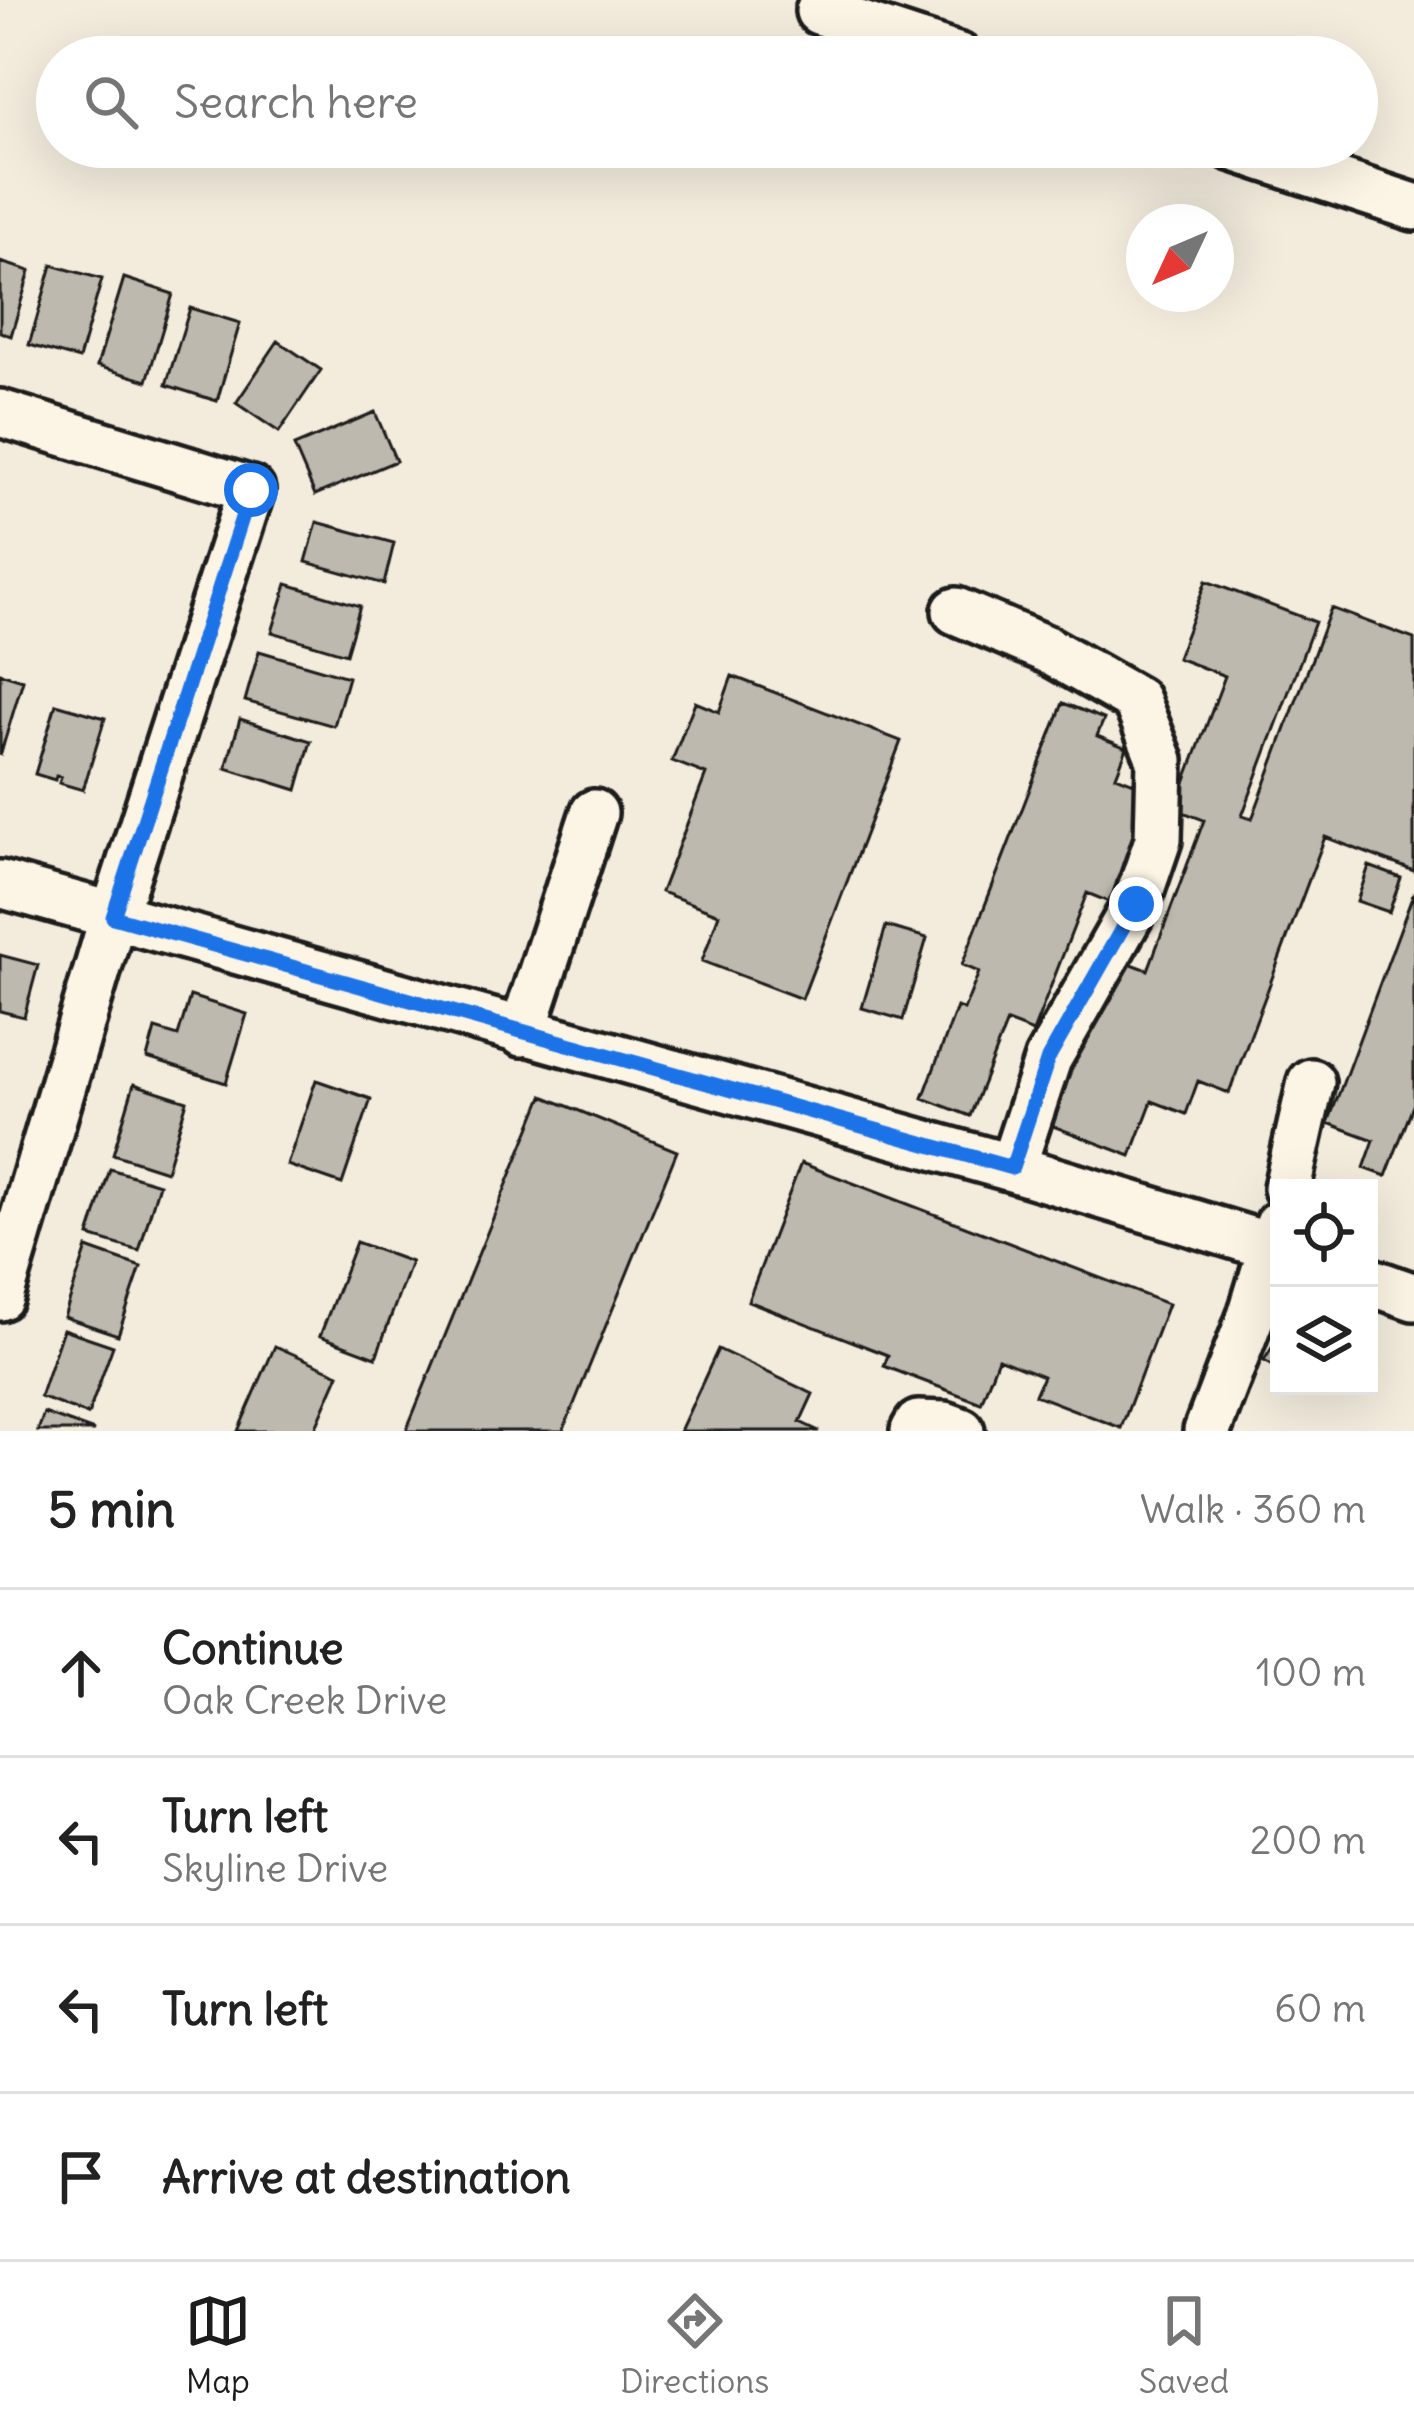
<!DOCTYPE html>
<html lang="en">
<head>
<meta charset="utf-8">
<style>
	body { margin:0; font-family:Delius,sans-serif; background:#f2f2f2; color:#222 }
	.controls { position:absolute; right:36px; bottom:36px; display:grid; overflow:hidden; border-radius:0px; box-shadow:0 12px 48px #0002 }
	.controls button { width:108px; height:108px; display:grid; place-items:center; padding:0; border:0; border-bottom:3px solid #e0e0e0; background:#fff; color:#222; font:60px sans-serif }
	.compass { position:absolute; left:1126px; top:204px; width:108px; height:108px; border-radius:50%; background:#fff; box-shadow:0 12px 48px #0002; rotate:226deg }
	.stop { position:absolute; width:36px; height:36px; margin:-27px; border:9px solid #1a73e8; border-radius:50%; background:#fff }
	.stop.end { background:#1a73e8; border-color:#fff; box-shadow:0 3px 12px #0008 }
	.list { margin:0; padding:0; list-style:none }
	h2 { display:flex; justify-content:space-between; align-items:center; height:156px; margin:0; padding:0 48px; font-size:51px }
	h2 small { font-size:39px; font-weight:400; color:#767676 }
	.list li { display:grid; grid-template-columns:78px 1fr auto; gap:36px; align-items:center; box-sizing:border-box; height:168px; padding:0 48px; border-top:3px solid #e0e0e0 }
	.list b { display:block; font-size:45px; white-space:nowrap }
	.list p { margin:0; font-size:39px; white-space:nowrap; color:#767676 }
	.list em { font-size:39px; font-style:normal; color:#767676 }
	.icon { flex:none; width:66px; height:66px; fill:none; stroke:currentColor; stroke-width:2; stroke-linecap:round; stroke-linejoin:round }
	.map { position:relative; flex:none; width:1414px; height:1431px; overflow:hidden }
	.search { position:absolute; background:#fff; box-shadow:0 12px 48px #0002; left:36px; right:36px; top:36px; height:132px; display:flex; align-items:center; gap:30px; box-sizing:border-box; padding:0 42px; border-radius:66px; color:#767676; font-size:45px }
	.sheet { height:828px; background:#fff }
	nav { display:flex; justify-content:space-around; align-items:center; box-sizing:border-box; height:168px; border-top:3px solid #e0e0e0; background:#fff; font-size:33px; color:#767676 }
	nav a { display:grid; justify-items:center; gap:6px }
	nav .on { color:#1c1c1c }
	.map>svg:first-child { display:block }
</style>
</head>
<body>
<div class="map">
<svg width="1414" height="1431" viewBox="0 0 1414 1431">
	<rect width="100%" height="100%" fill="#f3ecdd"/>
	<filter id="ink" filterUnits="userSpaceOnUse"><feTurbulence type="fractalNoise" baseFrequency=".00833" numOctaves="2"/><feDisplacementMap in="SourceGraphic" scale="24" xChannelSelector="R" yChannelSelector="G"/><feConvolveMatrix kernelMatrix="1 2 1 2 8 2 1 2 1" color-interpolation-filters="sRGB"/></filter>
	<g filter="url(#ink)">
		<path fill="#beb9ae" stroke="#1c1c1c" stroke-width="3" d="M0,262L30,271L11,336L0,332Z
			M52,265L102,279L79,359L29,345Z
			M124,278L173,294L147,381L97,366Z
			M190,308L240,323L217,401L166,385Z
			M278,341L321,370L279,432L236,403Z
			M375,412L396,461L315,495L294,446Z
			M317,522L394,543L384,584L306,562Z
			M1206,581L1315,622L1242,816L1252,819L1331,608L1414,639V871L1325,837L1229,1093L1198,1081L1186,1114L1152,1101L1131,1156L1050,1125L1113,957L1148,970L1204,820L1175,809L1225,676L1177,658Z
			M287,584L360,606L346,654L272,632Z
			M259,651L348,677L334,726L245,701Z
			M0,673L23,680L0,756Z
			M732,676L901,741L802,999L702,961L719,914L661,892L706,774L672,761L695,702L719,712Z
			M1063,703L1104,719L1097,736L1127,748L1116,776L1157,792L1114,904L1087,893L1033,1032L1007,1022L970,1116L923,1098L957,1007L964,1010L979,972L962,965Z
			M56,704L105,718L83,790L59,783L61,777L56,776L55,780L35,774Z
			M240,719L311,741L297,790L226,768Z
			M1369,866L1401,878L1389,912L1357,901Z
			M1414,892V1103L1386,1176L1364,1168L1374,1140L1328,1123Z
			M886,926L927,938L903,1020L862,1008Z
			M0,955L38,965L24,1017L0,1011Z
			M190,996L247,1014L226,1083L147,1058L155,1029L178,1036Z
			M316,1080L371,1099L342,1184L287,1165Z
			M134,1084L187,1101L166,1171L113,1154Z
			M543,1096L677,1151L563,1431H406Z
			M801,1163L1168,1304L1121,1428L1035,1395L1043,1376L998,1358L981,1403L884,1366L888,1355L748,1301Z
			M110,1169L159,1184L139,1251L89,1236Z
			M356,1242L411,1262L376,1357L320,1336Z
			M87,1248L141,1267L118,1335L64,1317Z
			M63,1329L113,1346L88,1415L40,1397Z
			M1279,1336V1369L1264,1361Z
			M275,1346L339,1374L314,1431H238Z
			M718,1349L813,1394L800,1422L819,1431H680Z
			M44,1413L94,1431H38Z"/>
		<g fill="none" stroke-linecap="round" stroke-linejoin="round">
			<defs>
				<path id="minor" d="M819,11L959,57
					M1232,147L1414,207
					M0,413L251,490L113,917L0,1297
					M956,611L1046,649L1136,700L1160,760L1158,840L1136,904L1048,1059L1012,1168
					M0,884L1012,1168L1279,1249
					M522,1033L594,813
					M1287,1188L1311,1082
					M1369,1281L1414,1297
					M914,1431L918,1424L945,1425L961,1431
					M1207,1431L1251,1316L1279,1224"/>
			</defs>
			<use href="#minor" stroke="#1c1c1c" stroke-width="54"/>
			<use href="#minor" stroke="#fcf5e5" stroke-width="45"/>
		</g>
	</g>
	<g fill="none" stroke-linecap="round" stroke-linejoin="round" filter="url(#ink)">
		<path stroke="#1a73e8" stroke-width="15" d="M251,490L113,917L1012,1168L1048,1059L1136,904"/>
	</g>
</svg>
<div class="controls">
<button><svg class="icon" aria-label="locate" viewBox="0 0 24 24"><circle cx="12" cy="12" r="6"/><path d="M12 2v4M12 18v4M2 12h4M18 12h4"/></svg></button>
<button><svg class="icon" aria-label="layers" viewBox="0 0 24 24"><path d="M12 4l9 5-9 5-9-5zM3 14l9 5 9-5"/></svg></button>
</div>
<svg class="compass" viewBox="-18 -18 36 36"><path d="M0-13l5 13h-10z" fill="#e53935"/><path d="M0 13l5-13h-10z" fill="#767676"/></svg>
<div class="stop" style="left:251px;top:490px"></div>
<div class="stop end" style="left:1136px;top:904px"></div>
<div class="search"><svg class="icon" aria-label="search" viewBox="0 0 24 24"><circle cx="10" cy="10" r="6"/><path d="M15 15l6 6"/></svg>Search here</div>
</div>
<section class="sheet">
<h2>5 min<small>Walk · 360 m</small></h2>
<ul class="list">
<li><svg class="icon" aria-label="ahead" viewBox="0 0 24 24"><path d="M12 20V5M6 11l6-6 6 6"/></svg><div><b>Continue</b><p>Oak Creek Drive</p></div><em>100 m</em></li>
<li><svg class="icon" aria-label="left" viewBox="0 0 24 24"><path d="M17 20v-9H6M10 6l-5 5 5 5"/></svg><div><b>Turn left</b><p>Skyline Drive</p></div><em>200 m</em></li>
<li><svg class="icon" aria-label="left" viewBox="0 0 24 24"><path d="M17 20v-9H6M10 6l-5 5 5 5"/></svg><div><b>Turn left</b></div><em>60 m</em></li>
<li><svg class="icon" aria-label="arrive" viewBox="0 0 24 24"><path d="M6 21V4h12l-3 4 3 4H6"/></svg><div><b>Arrive at destination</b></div></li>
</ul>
</section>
<nav>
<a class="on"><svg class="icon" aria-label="map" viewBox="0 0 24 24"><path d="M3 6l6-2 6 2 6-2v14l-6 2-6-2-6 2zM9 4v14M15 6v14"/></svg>Map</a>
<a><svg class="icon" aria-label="directions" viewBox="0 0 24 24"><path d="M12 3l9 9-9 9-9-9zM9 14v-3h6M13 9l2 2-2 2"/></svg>Directions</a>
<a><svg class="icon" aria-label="saved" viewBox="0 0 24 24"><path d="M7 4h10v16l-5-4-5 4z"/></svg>Saved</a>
</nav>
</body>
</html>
